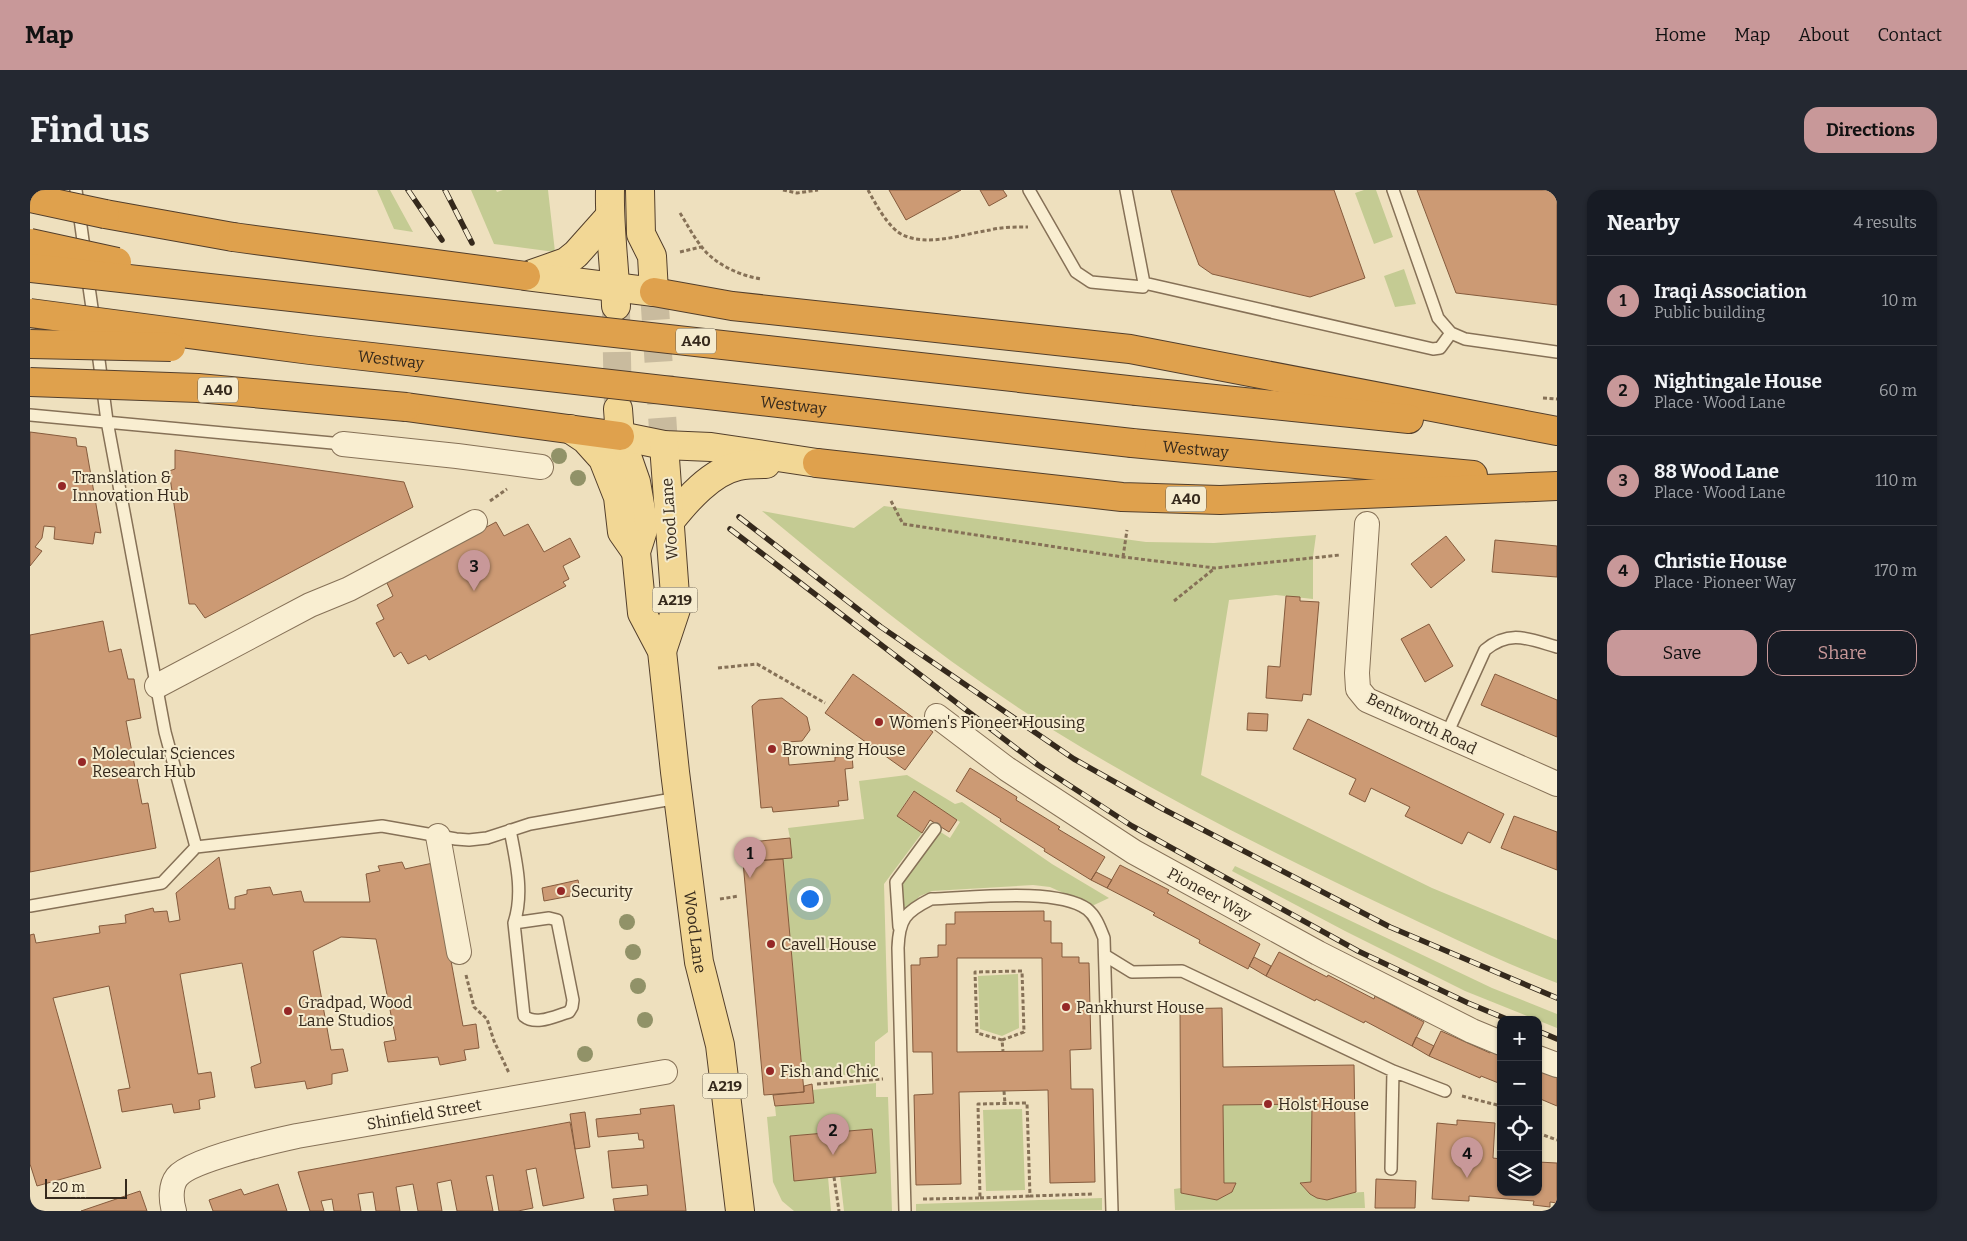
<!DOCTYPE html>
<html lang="en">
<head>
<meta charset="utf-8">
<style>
	body { margin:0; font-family:Bitter,serif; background:#242831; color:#f1f3f6 }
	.controls { position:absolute; right:15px; bottom:15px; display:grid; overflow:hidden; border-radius:10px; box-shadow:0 1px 4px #0004 }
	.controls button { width:45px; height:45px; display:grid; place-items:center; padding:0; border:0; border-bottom:1px solid #363941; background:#171b24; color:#f1f3f6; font:25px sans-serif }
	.scale { position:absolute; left:15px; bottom:12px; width:82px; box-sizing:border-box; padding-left:5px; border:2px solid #35291c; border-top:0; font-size:14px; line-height:18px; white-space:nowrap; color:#35291c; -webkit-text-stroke:4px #f5ebce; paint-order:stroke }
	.you { position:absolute; left:779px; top:708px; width:18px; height:18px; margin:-12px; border:4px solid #fff; border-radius:50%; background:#1a73e8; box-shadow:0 0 0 8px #1a73e833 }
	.badge { display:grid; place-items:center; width:32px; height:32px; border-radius:50%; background:#c89899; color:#111; font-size:16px; font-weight:700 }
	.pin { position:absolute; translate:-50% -41px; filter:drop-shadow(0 1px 2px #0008) }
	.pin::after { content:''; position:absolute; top:26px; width:18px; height:15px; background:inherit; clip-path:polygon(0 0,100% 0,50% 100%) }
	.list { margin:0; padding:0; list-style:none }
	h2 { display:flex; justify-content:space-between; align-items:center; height:65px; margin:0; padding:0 20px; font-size:21px }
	h2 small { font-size:16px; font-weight:400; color:#9ea1a6 }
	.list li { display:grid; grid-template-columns:32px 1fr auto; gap:15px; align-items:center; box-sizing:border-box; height:90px; padding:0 20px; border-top:1px solid #363941 }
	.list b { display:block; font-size:19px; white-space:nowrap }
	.list p { margin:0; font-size:16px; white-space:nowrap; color:#9ea1a6 }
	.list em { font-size:16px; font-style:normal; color:#9ea1a6 }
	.actions { display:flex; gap:10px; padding:15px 20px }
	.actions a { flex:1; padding:11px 0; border:1px solid #c89899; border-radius:15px; text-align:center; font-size:18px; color:#c89899 }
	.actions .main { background:#c89899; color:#111 }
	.icon { flex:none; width:28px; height:28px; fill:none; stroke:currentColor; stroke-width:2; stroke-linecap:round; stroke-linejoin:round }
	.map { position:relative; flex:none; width:1527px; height:1021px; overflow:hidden; border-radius:15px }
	header { display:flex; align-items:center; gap:30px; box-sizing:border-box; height:70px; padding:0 25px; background:#c89899; color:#111 }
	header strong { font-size:24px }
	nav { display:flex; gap:28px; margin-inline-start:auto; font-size:18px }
	.intro { display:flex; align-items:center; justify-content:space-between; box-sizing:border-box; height:120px; padding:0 30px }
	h1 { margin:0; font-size:35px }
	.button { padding:12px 22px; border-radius:15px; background:#c89899; color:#111; font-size:18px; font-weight:700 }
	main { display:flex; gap:30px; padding:0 30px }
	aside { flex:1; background:#171b24; border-radius:15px; box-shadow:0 1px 4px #0004 }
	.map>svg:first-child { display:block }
</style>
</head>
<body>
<header>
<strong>Map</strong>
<nav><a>Home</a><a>Map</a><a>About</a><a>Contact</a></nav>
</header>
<div class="intro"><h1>Find us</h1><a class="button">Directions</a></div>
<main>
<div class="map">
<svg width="1527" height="1021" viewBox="0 0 1527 1021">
	<rect width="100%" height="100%" fill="#eee0be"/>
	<path fill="#c4cb93" d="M347,0H360L383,42L364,39Z
		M441,0H466L467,2L473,0H518L525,62L464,54Z
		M1334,0H1346L1363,47L1344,54L1325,3Z
		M1374,79L1386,114L1365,117L1354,86Z
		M854,316L1116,352L1184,353L1286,345L1283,367V409L1246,405L1199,410L1171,585L1402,698L1527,750V793C1469,771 1413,743 1357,717C1243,663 1130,606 1023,540C920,476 825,398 732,321L824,338Z
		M877,585L925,614L932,612L1022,674L1079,708L1062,716L1020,697L1003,695L902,701L890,706L877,718L872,717L870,695L909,641L920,648L930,632L883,601L867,626L892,643L854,694L858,842L845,852V883L773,888L753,669L760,648L758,638L834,629L829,591Z
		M1205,676L1462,798L1527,824V838L1435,801L1315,741L1202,681Z
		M988,784L989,838L972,846L950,839L948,786Z
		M846,893V907H858L862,1021H814L810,986L846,983L841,939L760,946L764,990L798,987L801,1021H764L752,1011L743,992L737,927L746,926L745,916L783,913L782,900Z
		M1282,914L1281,992L1270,993C1290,1021 1308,1002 1334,1002L1335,1018L1145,1020L1144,999L1151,998V1003L1187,1010L1202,1002L1194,993L1193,915Z
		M992,919L995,1000L956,1001L953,920Z
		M1072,1008V1020L886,1021V1014Z"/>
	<path fill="#cc9a74" stroke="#855b3d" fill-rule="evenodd" d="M859,0H931L876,30Z
		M950,0H973L977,6L959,16Z
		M1141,0H1304L1335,88L1280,107L1182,84L1169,75Z
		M1387,0H1527V115L1426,103Z
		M0,242L46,248L47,256L56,257L71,343L65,342L63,354L24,349L25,337L14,336L12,348L5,357L12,361L0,376Z
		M145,260L374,292L383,317L175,428L165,414H159L139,281L145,279Z
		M466,332L474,346L498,334L514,362L540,348L550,367L533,376L539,389L533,392L536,396L399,470L396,465L378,474L371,462L364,467L346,433L354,429L347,415L363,406L356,391Z
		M1416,346L1435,370L1401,398L1381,374Z
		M1465,350L1527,356V387L1462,382Z
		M1256,406L1270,407V411L1289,412L1281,505L1273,504L1272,511L1236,508L1238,476L1250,477Z
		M73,431L79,462L91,459L98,489H104L111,528L96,531L112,614L118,613L126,658L0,682V445Z
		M1399,434L1423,476L1395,492L1371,449Z
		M823,484L903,542L875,580L795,523Z
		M1465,484L1527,510V547L1451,515Z
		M752,508L777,527L780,540L772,551L757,552L759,575L805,571V567L822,565L823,578L815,579L818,610L808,611L809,616L743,622L742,617L731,618L722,516L729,510Z
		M1218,523L1238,524L1237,541L1217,540Z
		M1278,529L1474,624L1460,653L1438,642L1432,654L1375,626L1380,617L1341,598L1335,612L1319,604L1326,589L1263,559Z
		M940,578L987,607L986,610L1030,637L1028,639L1075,667L1061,690L1014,661L1015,659L970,631L971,629L926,601Z
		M884,601L927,630L919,642L900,630L892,643L867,626Z
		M1484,626L1527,642V680L1471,658Z
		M760,648L762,668L722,671L721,652Z
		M189,667L199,719H205V707L217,704V700L240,697L243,705L271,701L274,712H340L336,684L350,681L348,676L372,672L375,679L403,673L433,836L446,834L449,858L434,860L436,870L410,875L408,867L358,872L354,852L366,850L346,749L311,747L283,761L301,860L313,859L318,881L302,884V894L277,899L275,891L225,898L221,877L231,873L212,773L150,784L168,884L181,882L185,907L169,910L170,919L144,923L142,914L92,922L88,900L100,898L79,796L23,808L71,978L7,996L0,974V745L4,744L6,753L70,743L69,736L96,733L95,725L123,718L124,722L137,721L139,732L150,730L146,703Z
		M753,669L774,902L734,905L713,672Z
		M1090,675L1139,700L1137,703L1230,754L1218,779L1169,753L1170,750L1123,725L1125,723L1077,698Z
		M1066,682L1082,690L1077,698L1061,690Z
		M548,690L551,704L514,711L512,698Z
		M1014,721V731H1021V753H1032V767H1049V773H1059L1061,859L1040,860L1041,899H1063L1065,992L1020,993L1018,900L929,902L931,994L886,995L884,905L903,904L902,862H883L881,775H890V768L908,767V755H916V734H925V722ZM927,768H1012L1013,861L927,862Z
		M1249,762L1297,787L1298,785L1344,809L1345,806L1394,832L1382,856L1335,831L1334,833L1286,809L1285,811L1236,786Z
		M1224,767L1241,776L1236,786L1219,776Z
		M1192,818L1193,877L1324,875L1326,1002L1297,1010L1287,1008L1280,1004L1270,993L1281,992L1282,914L1193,915L1194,993H1206L1202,1002L1187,1010L1151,1003L1150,819Z
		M1411,841L1460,863L1461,861L1471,865V894L1451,886L1450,888L1399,866Z
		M1386,847L1404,856L1399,866L1382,856Z
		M1509,879L1527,887V916L1508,908Z
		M782,894L784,913L745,916L743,905L774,902V896Z
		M644,915L656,1021H585L583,1009L618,1005L617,995L582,998L578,961L614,958L613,950H609L608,943L568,947L566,929L611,924L610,919Z
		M555,922L560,957L545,959L540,924Z
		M1427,930L1465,933L1463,968L1471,969V1002H1508V972L1527,973V1013L1520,1012V1017L1503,1015L1504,1011L1439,1006V1011L1402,1009L1407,933L1427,935Z
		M540,932L554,1008L513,1016L506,978L496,980L503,1018L488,1021H469L463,985L456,986L463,1021H427L421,990L407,993L412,1021H388L383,994L366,997L370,1021H346L343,1002L328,1004L331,1021H304L302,1009L291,1011L294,1021H280L268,982Z
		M842,939L846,983L764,991L760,946Z
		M1346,989L1386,991L1385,1018H1345Z
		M248,994L257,1021H183L179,1010L211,999L214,1005Z
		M110,1001L117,1021H51L101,1004Z"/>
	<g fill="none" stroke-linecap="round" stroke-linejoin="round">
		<path stroke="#c9bb9e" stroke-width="28" stroke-dasharray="28 14" stroke-linecap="butt" d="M624,102L634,255
			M586,120L588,217"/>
		<defs>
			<path id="lane" d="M46,0L55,65
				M999,0L1046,82L1061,92L1113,97L1114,93L1403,159L1410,158L1421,143
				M1096,0L1114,93
				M1363,0L1408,128L1421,143L1435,149L1527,162
				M57,83L64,132
				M67,155L77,231L135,542L166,657L352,636L426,649L439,650L457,648L500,634L648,608
				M0,225L313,254
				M1416,546L1455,460C1480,439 1499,449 1527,457
				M480,640C486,671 494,703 484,733L494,826C506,836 525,826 539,822L542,817L543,810L527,730L519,728L484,733
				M0,716L132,693L166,657
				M869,737L866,692L905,639
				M1076,766L1102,782L1152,781L1363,881L1361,979
				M1363,881L1415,901
				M875,1021L868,758C869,729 875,722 901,709C939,708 1027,697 1057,719C1066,726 1070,738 1074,748L1082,1021"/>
			<g id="street">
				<path d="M313,254L427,266L511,277"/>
				<path d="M1337,334L1327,483L1328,499L1337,510L1527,594"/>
				<path d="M127,496L280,415L319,399L445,332"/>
				<path id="s1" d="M907,526L977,579L1104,662L1288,763L1442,841L1471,853"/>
				<path d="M408,646L429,762"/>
				<path d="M1508,868L1527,875"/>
				<path id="s2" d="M144,1021C141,1011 140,996 147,987C160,970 244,951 267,946L635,882"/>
			</g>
			<g id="primary">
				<path d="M580,0C579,39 585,77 586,116"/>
				<path d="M502,84L536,72L546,64L579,27"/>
				<path d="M496,86L624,102L622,66L611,44L610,0"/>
				<path id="s3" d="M588,219L590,246L606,292L614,337L606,362L612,423L632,461L645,582L669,772L690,855L710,1021"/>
				<path d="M540,239L555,249L573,269L588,307L592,342L606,362"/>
				<path d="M590,246L634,255L681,257L787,273"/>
				<path d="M641,330C657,310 681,282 708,276C717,274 727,274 736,274"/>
				<path d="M632,461L646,419L634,255"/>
			</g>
			<g id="highway">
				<path d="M75,24L203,47"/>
				<path d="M624,102L702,116L1100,159L1527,241"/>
				<path d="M1107,201L1379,229"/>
				<path d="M376,217L590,246"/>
				<path id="s4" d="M1102,253L1443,285"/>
				<path d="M787,273L1092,307L1190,310L1527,296"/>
			</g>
		</defs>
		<use href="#lane" stroke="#867157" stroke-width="14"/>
		<use href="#street" stroke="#867157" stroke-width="26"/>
		<use href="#primary" stroke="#533f2c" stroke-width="30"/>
		<use href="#highway" stroke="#533f2c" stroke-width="30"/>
		<path stroke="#867157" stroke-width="3" stroke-dasharray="4 2.5" stroke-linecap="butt" d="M753,0L767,3L788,0
			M838,0C845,13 859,39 873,45C899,57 933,44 960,40C972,37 986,37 998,37
			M650,23C657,34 663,46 671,56C684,74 710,86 732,89
			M650,62L671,57
			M1513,208L1527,209
			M460,311L477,299
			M861,311L873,334L1093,367L1185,378L1310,365
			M1093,367L1097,340
			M1144,411L1185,378
			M688,478L727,474L795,513
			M690,709L709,706
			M436,785L444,817L457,829L464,851L479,883
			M972,850L947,843L945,782L992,781L994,842L972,850L973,861
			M787,894L853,889
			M974,901L975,914
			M1432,906L1471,916
			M1508,943L1527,950
			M804,987L809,1021
			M950,1008L1000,1006
			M893,1009L950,1008L948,914L997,913L1000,1006L1063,1004"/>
		<use href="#lane" stroke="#f9eed1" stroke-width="11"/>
		<use href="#street" stroke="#f9eed1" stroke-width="24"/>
		<use href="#primary" stroke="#f2d795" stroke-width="28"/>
		<use href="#highway" stroke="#dfa14d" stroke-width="28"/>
		<defs>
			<path id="rail" d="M378,0L412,50
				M415,0L442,53
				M709,327L851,437L1044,569L1133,619L1360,737L1527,808
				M700,339L1008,575L1102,636L1328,761L1438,813L1479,830
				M1508,841L1527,849"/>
		</defs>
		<use href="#rail" stroke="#35291c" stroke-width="5.5"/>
		<use href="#rail" stroke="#f5ebce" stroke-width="4" stroke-dasharray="11" stroke-linecap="butt"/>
		<defs>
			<g id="highway-bridge">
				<path d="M0,8L75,24"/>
				<path d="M203,47L496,86"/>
				<path d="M0,53L87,72"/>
				<path d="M0,78L1107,201"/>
				<path id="s5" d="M0,123L280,160L1102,253"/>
				<path d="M0,154L141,157"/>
				<path d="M0,192L168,198L376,217"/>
			</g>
		</defs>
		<use href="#highway-bridge" stroke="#533f2c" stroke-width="30" stroke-linecap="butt"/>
		<use href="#highway-bridge" stroke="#dfa14d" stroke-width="28"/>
	</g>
	<g fill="#919268">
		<circle cx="529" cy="266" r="8"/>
		<circle cx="548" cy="288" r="8"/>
		<circle cx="597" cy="732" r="8"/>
		<circle cx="603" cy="762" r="8"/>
		<circle cx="608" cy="796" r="8"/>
		<circle cx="615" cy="830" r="8"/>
		<circle cx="555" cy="864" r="8"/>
	</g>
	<g fill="#952827" stroke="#f5ebce" stroke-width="2">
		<circle cx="32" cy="296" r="5"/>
		<circle cx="849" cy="532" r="5"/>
		<circle cx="742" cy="559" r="5"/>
		<circle cx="52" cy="572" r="5"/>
		<circle cx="531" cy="701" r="5"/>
		<circle cx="741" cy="754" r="5"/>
		<circle cx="1036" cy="817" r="5"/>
		<circle cx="258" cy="821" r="5"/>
		<circle cx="740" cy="881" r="5"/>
		<circle cx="1238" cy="914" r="5"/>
	</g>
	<g text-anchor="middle" stroke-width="4" stroke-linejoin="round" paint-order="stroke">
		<g fill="#f5ebce" stroke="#6f6351" stroke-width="1">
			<rect x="646" y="138.5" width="40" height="25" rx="4"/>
			<rect x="168" y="187.5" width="40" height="25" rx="4"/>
			<rect x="1136" y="296.5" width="40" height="25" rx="4"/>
			<rect x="622.5" y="397.5" width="45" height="25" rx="4"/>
			<rect x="672.5" y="883.5" width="45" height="25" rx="4"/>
		</g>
		<g font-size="15" font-weight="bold" fill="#35291c">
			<text x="666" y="156">A40</text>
			<text x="188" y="205">A40</text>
			<text x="1156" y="314">A40</text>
			<text x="645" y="415">A219</text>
			<text x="695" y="901">A219</text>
		</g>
		<g font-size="16" fill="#35291c" stroke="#f5ebce">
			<text dy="6" stroke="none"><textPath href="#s5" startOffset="364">Westway</textPath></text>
			<text dy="6" stroke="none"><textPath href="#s5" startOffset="769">Westway</textPath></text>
			<text dy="6" stroke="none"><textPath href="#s4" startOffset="64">Westway</textPath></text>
			<text transform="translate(639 329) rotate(-94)" y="6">Wood Lane</text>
			<text transform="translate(1392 533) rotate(26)" y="6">Bentworth Road</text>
			<text dy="6" stroke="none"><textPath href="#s1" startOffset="326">Pioneer Way</textPath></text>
			<text dy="6" stroke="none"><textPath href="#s3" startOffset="535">Wood Lane</textPath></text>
			<text dy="6" stroke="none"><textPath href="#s2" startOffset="292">Shinfield Street</textPath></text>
		</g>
		<g font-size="16" fill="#35291c" stroke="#f5ebce" text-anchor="start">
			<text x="42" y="293">Translation &amp;<tspan x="42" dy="18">Innovation Hub</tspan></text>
			<text x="859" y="538">Women's Pioneer Housing</text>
			<text x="752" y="565">Browning House</text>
			<text x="62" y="569">Molecular Sciences<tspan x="62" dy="18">Research Hub</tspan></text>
			<text x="541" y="707">Security</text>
			<text x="751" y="760">Cavell House</text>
			<text x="268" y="818">Gradpad, Wood<tspan x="268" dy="18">Lane Studios</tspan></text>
			<text x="1046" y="823">Pankhurst House</text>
			<text x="750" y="887">Fish and Chic</text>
			<text x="1248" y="920">Holst House</text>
		</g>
	</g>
</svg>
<div class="controls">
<button>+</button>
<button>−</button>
<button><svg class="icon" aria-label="locate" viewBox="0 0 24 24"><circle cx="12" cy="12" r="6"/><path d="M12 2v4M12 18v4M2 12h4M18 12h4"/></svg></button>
<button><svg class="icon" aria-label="layers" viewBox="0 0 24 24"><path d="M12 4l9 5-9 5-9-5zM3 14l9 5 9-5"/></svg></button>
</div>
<div class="scale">20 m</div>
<div class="you"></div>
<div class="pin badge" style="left:720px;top:688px">1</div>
<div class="pin badge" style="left:803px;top:965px">2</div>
<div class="pin badge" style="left:444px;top:401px">3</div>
<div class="pin badge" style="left:1437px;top:988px">4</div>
</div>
<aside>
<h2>Nearby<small>4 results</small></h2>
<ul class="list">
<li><span class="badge">1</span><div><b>Iraqi Association</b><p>Public building</p></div><em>10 m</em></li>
<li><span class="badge">2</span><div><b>Nightingale House</b><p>Place · Wood Lane</p></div><em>60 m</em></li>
<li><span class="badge">3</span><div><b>88 Wood Lane</b><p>Place · Wood Lane</p></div><em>110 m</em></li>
<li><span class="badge">4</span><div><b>Christie House</b><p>Place · Pioneer Way</p></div><em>170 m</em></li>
</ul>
<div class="actions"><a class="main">Save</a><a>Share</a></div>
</aside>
</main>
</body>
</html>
